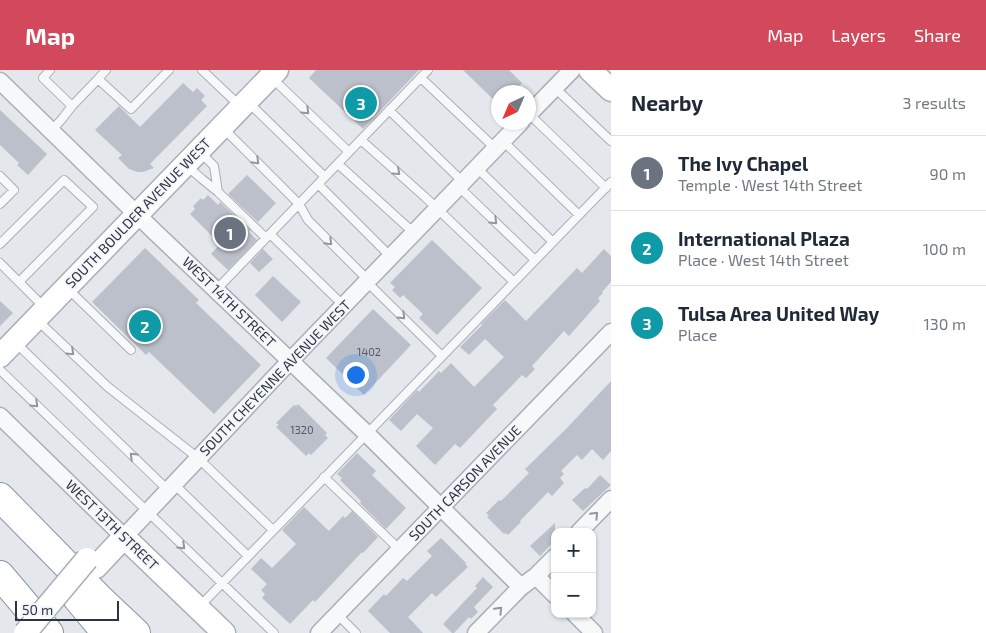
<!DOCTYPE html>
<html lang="en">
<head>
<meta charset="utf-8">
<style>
	body { margin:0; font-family:"Exo 2",sans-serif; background:#f2f2f3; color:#1f2937 }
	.controls { position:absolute; right:15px; bottom:15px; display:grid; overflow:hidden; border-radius:10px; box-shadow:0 1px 4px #0004 }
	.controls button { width:45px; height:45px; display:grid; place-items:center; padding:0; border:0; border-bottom:1px solid #e0e1e3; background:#fff; color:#1f2937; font:25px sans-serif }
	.compass { position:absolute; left:491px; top:15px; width:45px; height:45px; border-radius:50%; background:#fff; box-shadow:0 1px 4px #0004; rotate:224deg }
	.scale { position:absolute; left:15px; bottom:12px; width:104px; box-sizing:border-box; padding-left:5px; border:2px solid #2b3445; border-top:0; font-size:14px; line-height:18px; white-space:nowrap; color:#2b3445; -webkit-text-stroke:4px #f4f6f9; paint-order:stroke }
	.you { position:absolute; left:355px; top:304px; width:18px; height:18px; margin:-12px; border:4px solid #fff; border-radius:50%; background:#1a73e8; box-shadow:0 0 0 8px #1a73e833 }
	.badge { display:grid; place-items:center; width:32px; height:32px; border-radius:50%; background:#d1495b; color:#fff; font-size:16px; font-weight:700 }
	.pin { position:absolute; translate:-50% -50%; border:2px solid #fff; box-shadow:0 1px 5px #0006 }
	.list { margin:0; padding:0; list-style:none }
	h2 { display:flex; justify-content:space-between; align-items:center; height:65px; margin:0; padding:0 20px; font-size:21px }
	h2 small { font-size:16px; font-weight:400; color:#747a83 }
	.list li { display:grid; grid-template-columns:32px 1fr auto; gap:15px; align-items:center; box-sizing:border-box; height:75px; padding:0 20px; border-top:1px solid #e0e1e3 }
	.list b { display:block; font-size:19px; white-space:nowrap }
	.list p { margin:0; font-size:16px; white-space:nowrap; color:#747a83 }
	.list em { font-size:16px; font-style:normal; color:#747a83 }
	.map { position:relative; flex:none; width:611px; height:563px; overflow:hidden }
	header { display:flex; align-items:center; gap:30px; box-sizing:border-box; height:70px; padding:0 25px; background:#d1495b; color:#fff }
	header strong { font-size:24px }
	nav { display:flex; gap:28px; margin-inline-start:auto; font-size:18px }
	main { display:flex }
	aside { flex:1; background:#fff }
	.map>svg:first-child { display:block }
</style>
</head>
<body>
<header>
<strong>Map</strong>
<nav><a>Map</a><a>Layers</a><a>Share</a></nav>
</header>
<main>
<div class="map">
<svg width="611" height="563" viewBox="0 0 611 563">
	<rect width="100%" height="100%" fill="#e4e7ec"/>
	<path fill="#bbc0ca" d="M316,0H419L363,59L309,8Z
		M463,0H509L522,13L513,22H498V34Z
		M183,13L193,22L197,18L205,26L201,30L207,36L150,94L154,98L143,102H138L129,99L118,88L122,85L95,60L119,36L140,57Z
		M0,40L47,84L28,105L17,95L19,93L0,75Z
		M247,105L276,133L258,152L228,124Z
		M208,125L218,135L220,132L250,160L249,162L257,170L228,200L211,184L220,174L190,144L195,139L193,136L201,128L203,130Z
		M432,170L482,218L437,265L419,248L423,244L403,225L400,228L392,220L395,217L390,213Z
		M145,178L199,230L196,233L261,295L214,344L149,282L146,285L92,232Z
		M263,179L273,189L259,202L250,193Z
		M604,179L611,186V212L602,222L603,223L598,228L600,231L569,266L564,261L532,296L535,299L526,308L522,305L493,335L497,339L460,378L455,374L435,395L416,376L433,358L417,344L401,361L389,350L417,320L419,322L439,301L441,303L451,293L474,317L504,287L485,269L469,285L460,277L482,255L481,254L505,230L526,251L577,198L582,203Z
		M273,206L301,232L282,252L255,225Z
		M0,231L13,243L0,256Z
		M373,239L411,275L364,325L326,288Z
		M611,311V381L603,390L592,379L582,390L577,385L561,401L564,404L560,408L564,413L552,426L548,422L520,451L521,452L508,465L506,463L504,464L487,447L489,446L486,443L499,430L501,431L529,403L525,399L566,359Z
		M298,334L327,363L325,365L328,368L311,385L309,383L306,386L276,357L279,355L276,353L294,335L296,336Z
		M357,383L376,401L372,405L406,438L386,459L360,433L361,431L340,410L342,408L337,404Z
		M600,405L611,415L583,441L572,430L585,418L587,419Z
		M304,437L329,461L343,446L345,448L352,441L378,467L363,483L362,482L315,532L313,530L290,554L262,528L265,524L261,520L267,514L251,499L261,488L272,498L296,474L282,460Z
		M555,453V470L540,486L530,476Z
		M441,468L466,493L465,494L468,497L436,527L432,523L408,547L423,563H390L368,541L384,524L386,526L403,508L407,511L432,486L427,481Z
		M483,507L493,517L474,537L478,542L471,549L469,547L454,563H452L443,554L477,518L475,516Z"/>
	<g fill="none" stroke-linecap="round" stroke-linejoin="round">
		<defs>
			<path id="lane" d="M50,0L43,8L72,36
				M202,0L240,36
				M272,8L349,82
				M421,8L496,79
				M98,9L106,0
				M555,18L611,71
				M248,32L325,107
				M389,40L463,112
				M529,44L606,118
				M223,58L299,134L308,150L368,210
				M51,61L62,49L72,36L98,9L131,39L169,0
				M361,70L425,127L514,212
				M503,71L579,145
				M200,82L214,96L218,122
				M338,94L414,163
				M187,96L202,109L218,122L266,168
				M477,98L553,172
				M0,106L14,120L0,134
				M318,114L391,187
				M459,117L535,190
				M270,164L344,236
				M0,174L64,110L93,137L19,212
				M0,193L44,237
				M367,212L442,286
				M68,219L131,280
				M216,220L428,0
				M37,250L108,317L198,388L273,460
				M15,272L168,420
				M0,300L274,563
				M324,407L400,480
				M174,414L248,486
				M200,536L611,112
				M337,544L356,563"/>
			<path id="street" d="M0,11L155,162L367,364L521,517
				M528,45L572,0
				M0,346L124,467L290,291L521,52
				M579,462L611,429
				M536,506L555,525
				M575,544L594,563
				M319,563L611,262
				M476,563L521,517L536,506L555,487"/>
			<path id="secondary" d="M590,0L611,20
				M0,286L277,0
				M96,497L124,467L224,563"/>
			<path id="highway" d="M0,427L101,530L136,563
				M0,505L49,563
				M77,528L106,563"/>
		</defs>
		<use href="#lane" stroke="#a9aeb7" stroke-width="10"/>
		<use href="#street" stroke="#a9aeb7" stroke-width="19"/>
		<use href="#secondary" stroke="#a9aeb7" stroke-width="25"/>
		<use href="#highway" stroke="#8b94a3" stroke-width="30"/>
		<use href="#lane" stroke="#f7f8fa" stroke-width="8"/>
		<use href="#street" stroke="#f7f8fa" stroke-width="16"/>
		<use href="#secondary" stroke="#fff" stroke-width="22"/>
		<use href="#highway" stroke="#fff" stroke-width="28"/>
		<defs>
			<path id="secondary-bridge" d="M25,563L87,489"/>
		</defs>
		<use href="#secondary-bridge" stroke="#a9aeb7" stroke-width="25" stroke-linecap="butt"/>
		<use href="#secondary-bridge" stroke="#fff" stroke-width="22"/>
	</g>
	<defs><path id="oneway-chevron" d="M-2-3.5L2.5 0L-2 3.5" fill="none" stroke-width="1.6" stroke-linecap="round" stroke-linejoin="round" transform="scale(1.25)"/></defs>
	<g stroke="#9196a0">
		<use href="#oneway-chevron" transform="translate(306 41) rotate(44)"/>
		<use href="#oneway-chevron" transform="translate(256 91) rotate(45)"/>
		<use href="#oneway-chevron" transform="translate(397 102) rotate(42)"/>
		<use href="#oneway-chevron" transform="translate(494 151) rotate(44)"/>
		<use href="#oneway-chevron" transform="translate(329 172) rotate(45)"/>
		<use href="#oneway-chevron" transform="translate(402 246) rotate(44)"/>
		<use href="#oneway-chevron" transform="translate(71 282) rotate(43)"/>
		<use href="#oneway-chevron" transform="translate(35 334) rotate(44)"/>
		<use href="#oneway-chevron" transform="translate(133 386) rotate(-136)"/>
		<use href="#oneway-chevron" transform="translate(595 445) rotate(-46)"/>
		<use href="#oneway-chevron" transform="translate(182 476) rotate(44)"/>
		<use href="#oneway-chevron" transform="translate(499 540) rotate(-46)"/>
	</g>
	<g text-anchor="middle" stroke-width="4" stroke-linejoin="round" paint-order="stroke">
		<g font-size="11" fill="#4f5766">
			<text x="369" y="286">1402</text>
			<text x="302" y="364">1320</text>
		</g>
		<g font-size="14" fill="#2b3445" stroke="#f4f6f9">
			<text transform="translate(138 143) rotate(-46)" y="5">SOUTH BOULDER AVENUE WEST</text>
			<text transform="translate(229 232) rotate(44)" y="5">WEST 14TH STREET</text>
			<text transform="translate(275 308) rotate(-46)" y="5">SOUTH CHEYENNE AVENUE WEST</text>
			<text transform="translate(465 413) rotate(-46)" y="5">SOUTH CARSON AVENUE</text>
			<text transform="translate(112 455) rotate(44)" y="5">WEST 13TH STREET</text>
		</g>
	</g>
</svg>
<div class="controls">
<button>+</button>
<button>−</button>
</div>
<svg class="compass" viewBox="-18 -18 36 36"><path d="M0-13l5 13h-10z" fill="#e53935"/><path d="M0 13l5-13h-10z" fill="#747a83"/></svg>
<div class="scale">50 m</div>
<div class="you"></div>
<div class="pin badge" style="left:230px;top:163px;background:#6b7280">1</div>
<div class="pin badge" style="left:145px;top:256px;background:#0f9aa8">2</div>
<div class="pin badge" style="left:361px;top:33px;background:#0f9aa8">3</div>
</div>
<aside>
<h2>Nearby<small>3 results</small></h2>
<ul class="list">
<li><span class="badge" style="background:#6b7280">1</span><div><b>The Ivy Chapel</b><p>Temple · West 14th Street</p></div><em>90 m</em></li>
<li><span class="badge" style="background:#0f9aa8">2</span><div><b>International Plaza</b><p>Place · West 14th Street</p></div><em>100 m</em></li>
<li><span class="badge" style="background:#0f9aa8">3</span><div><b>Tulsa Area United Way</b><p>Place</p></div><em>130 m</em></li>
</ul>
</aside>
</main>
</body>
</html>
